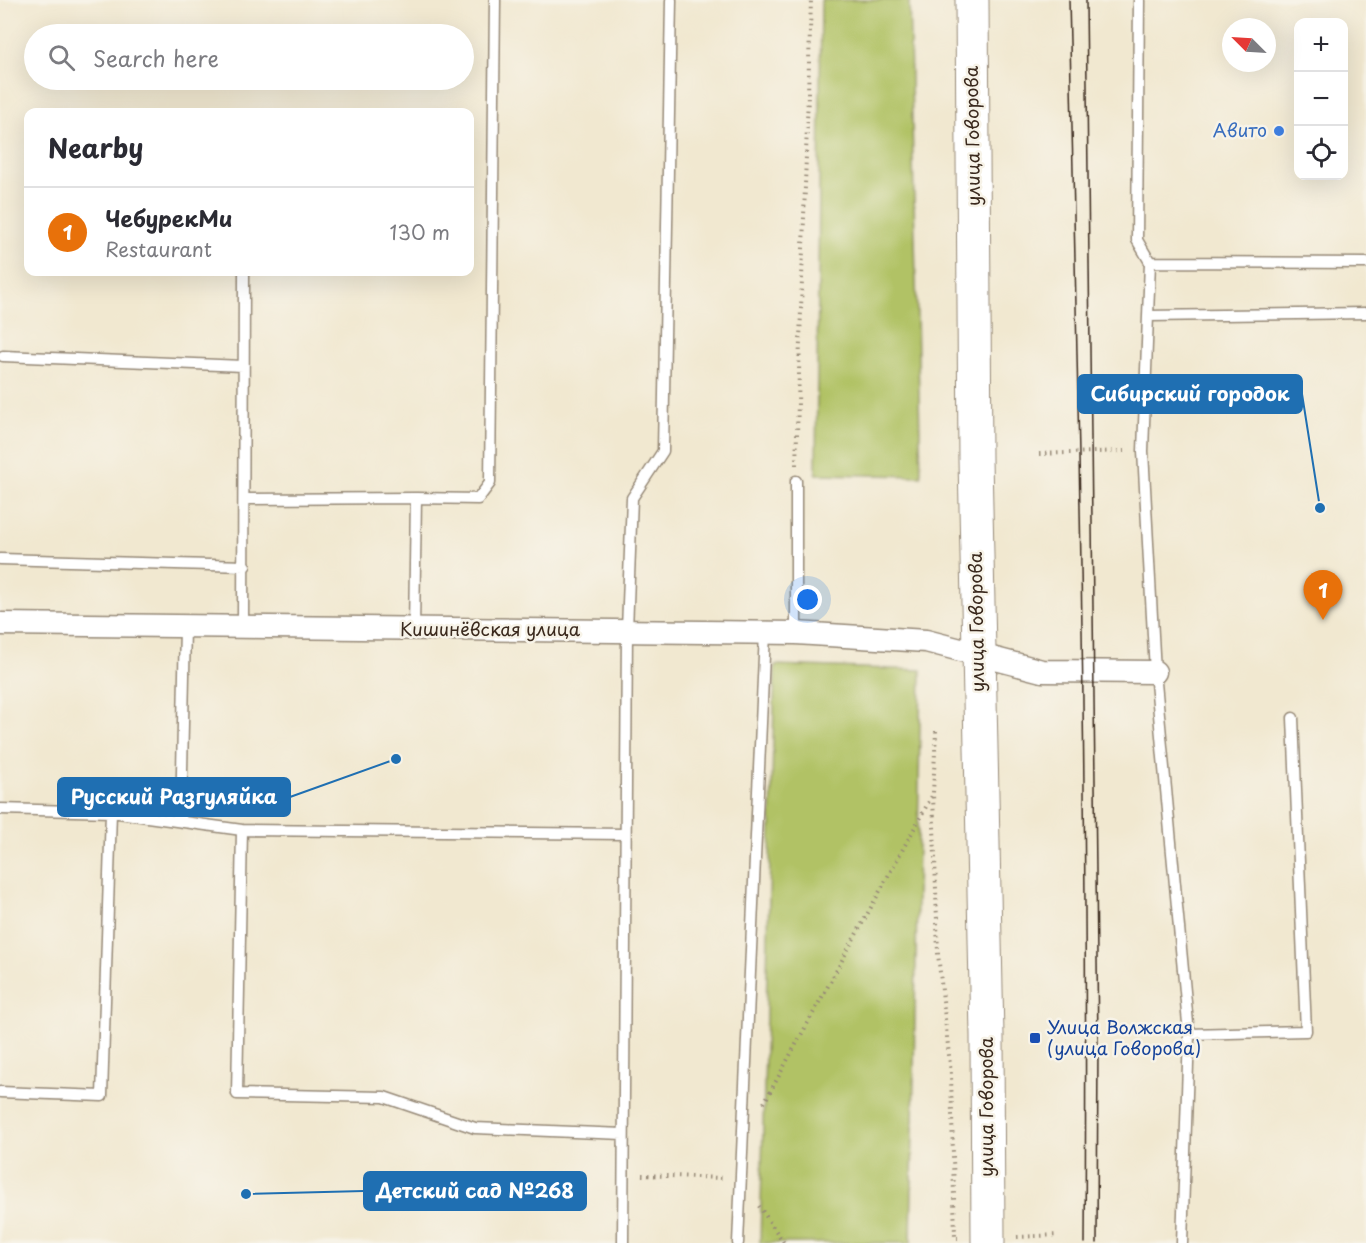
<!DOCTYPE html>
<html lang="en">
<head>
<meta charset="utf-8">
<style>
	body { margin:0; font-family:"Playpen Sans",sans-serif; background:#f2f2f3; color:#2b2b33 }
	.controls { position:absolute; right:18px; top:18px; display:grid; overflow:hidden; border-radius:12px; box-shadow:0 6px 24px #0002 }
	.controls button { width:54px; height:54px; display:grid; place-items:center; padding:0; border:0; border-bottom:2px solid #e1e1e2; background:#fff; color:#2b2b33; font:30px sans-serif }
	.compass { position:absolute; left:1222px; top:18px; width:54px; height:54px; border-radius:50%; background:#fff; box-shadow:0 6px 24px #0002; rotate:294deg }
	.you { position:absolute; left:808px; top:600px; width:21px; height:21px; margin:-15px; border:4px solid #fff; border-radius:50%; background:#1a73e8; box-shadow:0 0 0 9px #1a73e833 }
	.badge { display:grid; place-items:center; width:39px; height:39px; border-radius:50%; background:#1f6fb2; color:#fff; font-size:20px; font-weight:700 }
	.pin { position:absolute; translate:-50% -50px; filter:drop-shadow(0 2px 3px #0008) }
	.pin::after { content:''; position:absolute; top:32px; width:21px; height:18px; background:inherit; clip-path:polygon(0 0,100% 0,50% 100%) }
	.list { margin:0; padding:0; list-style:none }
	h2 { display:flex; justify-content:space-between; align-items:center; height:78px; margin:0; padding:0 24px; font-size:26px }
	h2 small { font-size:20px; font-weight:400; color:#7c7c81 }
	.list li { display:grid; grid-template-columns:39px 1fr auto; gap:18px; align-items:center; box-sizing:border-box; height:90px; padding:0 24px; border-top:2px solid #e1e1e2 }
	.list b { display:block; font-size:22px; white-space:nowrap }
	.list p { margin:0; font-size:20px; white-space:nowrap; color:#7c7c81 }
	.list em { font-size:20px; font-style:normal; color:#7c7c81 }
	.icon { flex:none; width:33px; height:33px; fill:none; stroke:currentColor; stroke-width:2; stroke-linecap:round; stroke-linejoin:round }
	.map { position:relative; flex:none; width:1366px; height:1243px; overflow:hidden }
	.search { position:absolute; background:#fff; box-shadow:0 6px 24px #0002; left:24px; top:24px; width:450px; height:66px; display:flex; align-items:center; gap:15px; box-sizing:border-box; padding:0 21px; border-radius:33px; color:#7c7c81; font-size:22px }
	.panel { position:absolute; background:#fff; box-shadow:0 6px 24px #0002; left:24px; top:108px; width:450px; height:168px; border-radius:12px }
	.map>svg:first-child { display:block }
</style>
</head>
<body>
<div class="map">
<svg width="1366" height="1243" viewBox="0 0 1366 1243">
	<rect width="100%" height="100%" fill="#f7f3e8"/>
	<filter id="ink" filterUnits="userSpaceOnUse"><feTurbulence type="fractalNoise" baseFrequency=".0167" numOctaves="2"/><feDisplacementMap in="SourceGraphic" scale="12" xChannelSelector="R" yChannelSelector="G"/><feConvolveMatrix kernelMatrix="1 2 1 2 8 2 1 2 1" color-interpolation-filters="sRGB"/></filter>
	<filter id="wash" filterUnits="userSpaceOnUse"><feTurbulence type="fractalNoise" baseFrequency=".008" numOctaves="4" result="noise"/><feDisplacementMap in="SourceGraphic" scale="24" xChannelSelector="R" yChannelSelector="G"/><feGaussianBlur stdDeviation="1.35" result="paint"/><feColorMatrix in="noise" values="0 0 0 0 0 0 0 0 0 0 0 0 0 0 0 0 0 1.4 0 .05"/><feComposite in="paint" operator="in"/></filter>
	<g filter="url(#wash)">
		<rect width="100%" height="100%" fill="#f1e8d0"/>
		<path fill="#b1c265" stroke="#767642" stroke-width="1.5" d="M821,0H909L921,476L816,474Z
			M775,665L921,670L911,1243H760Z"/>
	</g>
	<g filter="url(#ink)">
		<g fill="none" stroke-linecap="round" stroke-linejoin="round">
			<defs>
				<path id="service" d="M1139,0L1137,240L1150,262L1143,451L1155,672L1189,1034L1182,1243
					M1150,262L1366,263
					M1148,316L1366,313
					M3,356L243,366
					M796,481V633
					M244,499L416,498
					M0,559L245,566
					M243,628L244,272
					M414,630L416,498L478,499L490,483L495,0
					M0,809L111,812L242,830L625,834
					M181,820L185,627
					M242,830L237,1094L384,1097L475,1128L623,1134
					M1189,1034L1306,1031L1293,718
					M0,1092L102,1096L111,812
					M623,1243L627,630L632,498L663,451L671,0
					M738,1243L765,633"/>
				<path id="minor" d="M0,624L796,633L926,641L1042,671L1155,672"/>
				<path id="primary" d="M972,0L975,459L987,1036L988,1243"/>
			</defs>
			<use href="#service" stroke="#968977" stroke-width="13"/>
			<use href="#minor" stroke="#968977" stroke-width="25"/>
			<use href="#primary" stroke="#968977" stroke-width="35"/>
			<path stroke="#968977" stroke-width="4" stroke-dasharray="1.5 4.5" stroke-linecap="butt" d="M1039,454L1124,451
				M796,465L811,0
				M936,731L933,793L938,954L951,1074L955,1238H958
				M764,1103L933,794
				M642,1175L724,1178
				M759,1206L784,1243
				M1017,1237L1058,1235"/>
			<use href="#service" stroke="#fff" stroke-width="10"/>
			<use href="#minor" stroke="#fff" stroke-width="22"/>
			<use href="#primary" stroke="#fff" stroke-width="33"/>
			<path stroke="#3b2a1e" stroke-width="1.5" d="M1069,0C1079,414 1088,829 1085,1243
				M1086,0L1098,1044L1097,1243"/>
		</g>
	</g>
	<circle fill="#3f7fe0" stroke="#f7f3e8" stroke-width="2" cx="1279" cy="131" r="6"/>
	<rect fill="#1a4fb4" stroke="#f7f3e8" stroke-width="2" x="1029" y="1032" width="12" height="12" rx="3"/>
	<g text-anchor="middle" stroke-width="5" stroke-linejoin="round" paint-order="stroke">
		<g font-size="18" fill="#366cbe" stroke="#f7f3e8" text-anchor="end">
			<text x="1267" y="137">Авито</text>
		</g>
		<g font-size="18" fill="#3b2a1e" stroke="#f7f3e8">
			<text transform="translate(973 136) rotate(-91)" y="6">улица Говорова</text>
			<text transform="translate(977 622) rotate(-91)" y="6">улица Говорова</text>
			<text x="490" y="636">Кишинёвская улица</text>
			<text transform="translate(987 1107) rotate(-90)" y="6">улица Говорова</text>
		</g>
		<g font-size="18" fill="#164399" stroke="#f7f3e8" text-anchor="start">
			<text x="1047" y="1034">Улица Волжская<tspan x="1047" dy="21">(улица Говорова)</tspan></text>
		</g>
	</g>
	<path fill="none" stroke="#1f6fb2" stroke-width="2" d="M1320 508L1302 394M396 759L290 797M246 1194L364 1191"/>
	<g fill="#1f6fb2" stroke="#f7f3e8" stroke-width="2">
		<circle cx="1320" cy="508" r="6"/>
		<circle cx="396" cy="759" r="6"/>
		<circle cx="246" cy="1194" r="6"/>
	</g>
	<g fill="#1f6fb2" stroke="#1f6fb2" stroke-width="2">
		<rect x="1078" y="375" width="224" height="38" rx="6"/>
		<rect x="58" y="778" width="232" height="38" rx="6"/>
		<rect x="364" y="1172" width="222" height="38" rx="6"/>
	</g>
	<g font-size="20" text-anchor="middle" font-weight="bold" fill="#fff">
		<text x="1190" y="401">Сибирский городок</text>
		<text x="174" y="804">Русский Разгуляйка</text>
		<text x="475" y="1198">Детский сад №268</text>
	</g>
</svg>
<div class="controls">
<button>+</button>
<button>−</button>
<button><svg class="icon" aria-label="locate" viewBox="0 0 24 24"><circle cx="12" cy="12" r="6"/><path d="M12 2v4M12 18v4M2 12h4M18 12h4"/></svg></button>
</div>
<svg class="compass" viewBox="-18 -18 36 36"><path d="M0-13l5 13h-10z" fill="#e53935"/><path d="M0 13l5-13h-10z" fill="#7c7c81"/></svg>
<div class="you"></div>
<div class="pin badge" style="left:1323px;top:620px;background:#e8710a">1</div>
<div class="search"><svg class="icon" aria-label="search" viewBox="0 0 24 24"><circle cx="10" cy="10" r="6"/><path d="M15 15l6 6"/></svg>Search here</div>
<section class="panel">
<h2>Nearby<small></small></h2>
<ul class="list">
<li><span class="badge" style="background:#e8710a">1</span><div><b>ЧебурекМи</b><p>Restaurant</p></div><em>130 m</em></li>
</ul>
</section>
</div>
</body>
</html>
